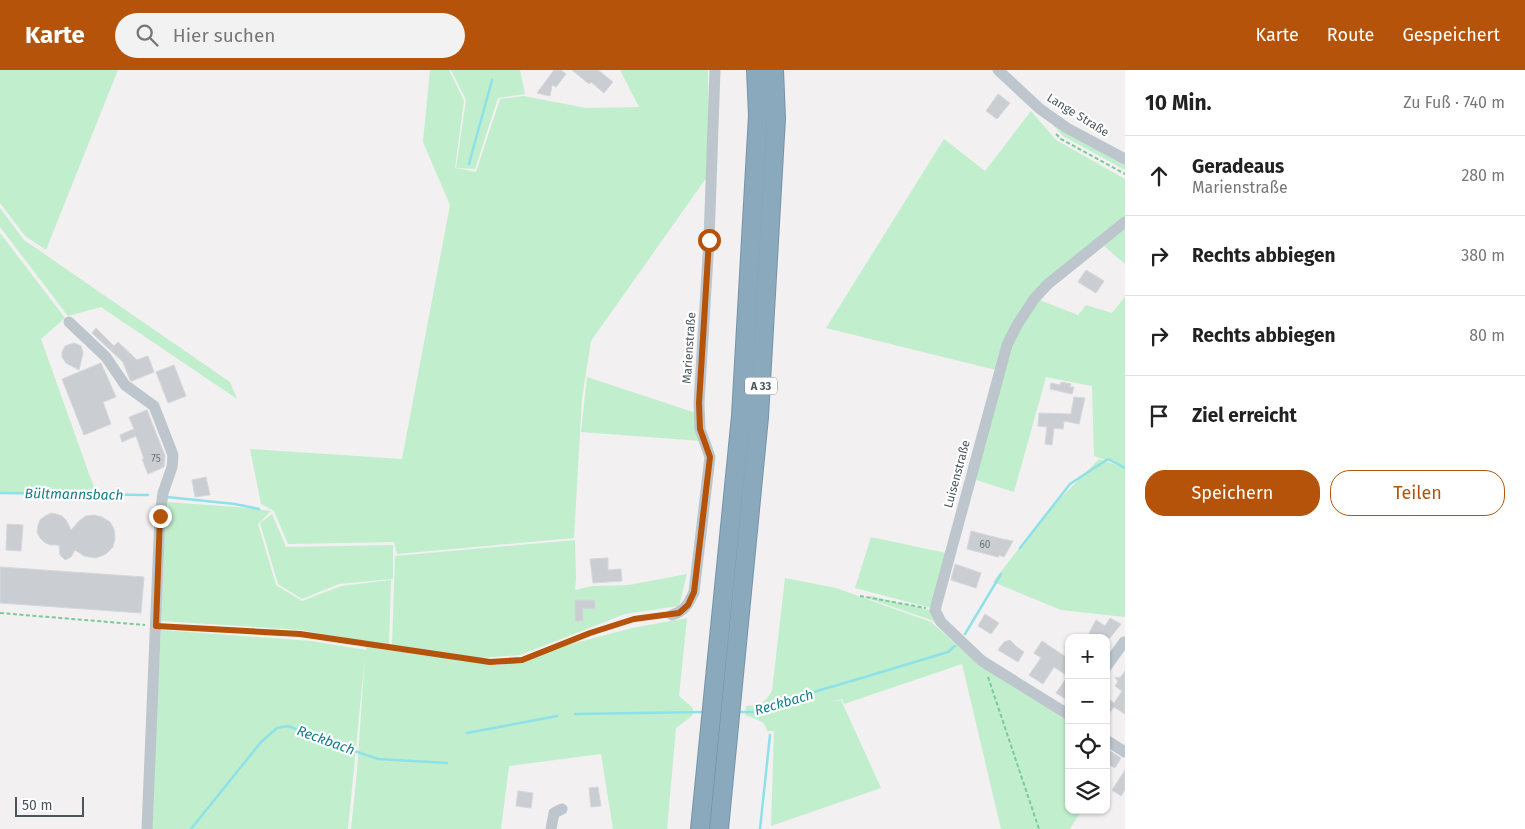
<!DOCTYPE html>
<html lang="de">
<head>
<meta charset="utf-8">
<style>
	body { margin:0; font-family:"Fira Sans",sans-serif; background:#f2f2f2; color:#222 }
	.controls { position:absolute; right:15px; bottom:15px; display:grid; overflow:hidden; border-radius:10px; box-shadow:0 1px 4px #0004 }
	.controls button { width:45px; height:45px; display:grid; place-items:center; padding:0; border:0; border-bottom:1px solid #e0e0e0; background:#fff; color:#222; font:25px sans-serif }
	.scale { position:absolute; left:15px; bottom:12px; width:69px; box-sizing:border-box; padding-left:5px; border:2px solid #49565d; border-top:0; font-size:14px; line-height:18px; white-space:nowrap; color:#49565d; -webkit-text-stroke:4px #fff; paint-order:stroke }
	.stop { position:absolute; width:15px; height:15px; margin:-11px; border:4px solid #b45309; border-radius:50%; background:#fff }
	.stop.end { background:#b45309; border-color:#fff; box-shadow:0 1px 5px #0008 }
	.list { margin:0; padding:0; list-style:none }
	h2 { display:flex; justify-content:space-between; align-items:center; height:65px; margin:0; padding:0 20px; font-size:21px }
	h2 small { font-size:16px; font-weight:400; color:#767676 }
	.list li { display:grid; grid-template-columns:32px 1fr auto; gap:15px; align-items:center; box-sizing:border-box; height:80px; padding:0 20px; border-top:1px solid #e0e0e0 }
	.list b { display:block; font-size:19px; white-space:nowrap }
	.list p { margin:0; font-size:16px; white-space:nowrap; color:#767676 }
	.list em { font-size:16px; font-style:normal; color:#767676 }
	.actions { display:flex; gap:10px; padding:15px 20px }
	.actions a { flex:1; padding:11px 0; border:1px solid #b45309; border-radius:20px; text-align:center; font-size:18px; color:#b45309 }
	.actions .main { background:#b45309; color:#fff }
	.icon { flex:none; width:28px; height:28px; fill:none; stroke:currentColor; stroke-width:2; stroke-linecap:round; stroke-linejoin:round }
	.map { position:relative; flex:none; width:1125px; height:759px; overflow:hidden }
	header { display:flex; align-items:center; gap:30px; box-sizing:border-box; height:70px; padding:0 25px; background:#b45309; color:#fff }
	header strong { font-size:24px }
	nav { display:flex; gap:28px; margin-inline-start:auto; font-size:18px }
	.search { width:350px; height:45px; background:#f2f2f2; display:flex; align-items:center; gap:12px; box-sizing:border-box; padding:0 18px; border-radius:28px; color:#767676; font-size:19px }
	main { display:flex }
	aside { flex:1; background:#fff }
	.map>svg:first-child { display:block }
</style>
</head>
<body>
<header>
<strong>Karte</strong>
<div class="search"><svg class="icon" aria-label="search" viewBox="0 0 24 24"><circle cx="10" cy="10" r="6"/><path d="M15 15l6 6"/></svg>Hier suchen</div>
<nav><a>Karte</a><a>Route</a><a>Gespeichert</a></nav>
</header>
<main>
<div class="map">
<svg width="1125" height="759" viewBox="0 0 1125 759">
	<rect width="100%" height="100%" fill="#f2f0f0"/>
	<path fill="#c1eecd" d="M0,0H118L46,180L25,166L0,133Z
		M430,0H449L464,31L455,98L476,102L500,29L524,26L586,38L639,37L620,0H708L709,104L591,271L582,328L574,468L397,484L394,472L288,474L274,441L261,434L250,379L402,389L450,135L423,72Z
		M451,0H520L525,24L498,28L475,99L456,98L466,30Z
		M1031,41L1056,70L1125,109V148L1049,209L996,300L826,258L944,69L985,101Z
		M1045,46L1125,93V100L1063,66Z
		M0,138L24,170L230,312L237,329L101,237L68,246L0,157Z
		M1125,159V194L1104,176Z
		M0,163L65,248L41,269L97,426L0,422Z
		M1125,227V397L1094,386L1092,316L1046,307L1014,422L973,409L1010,277L1037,229L1078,245L1086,235L1112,243Z
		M587,307L702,345L701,371L581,362Z
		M1099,389L1125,398V547L1061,540L993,512L1046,443Z
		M166,432L237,437L271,441L258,454L276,515L302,531L341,516L391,510L389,574L366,572L301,560L161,551Z
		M272,444L286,477L393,475V509L339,514L302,529L278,514L260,453Z
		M871,467L946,483L931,538L855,518Z
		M575,470L576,509L575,520L592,516L629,515L687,504L679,536L625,544L520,585L479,588L392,575L395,486Z
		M785,508L836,518L931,552L978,593L1069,652V687L1065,694L1069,697V740H1082L1070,759H1001L962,594L844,634L842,629L830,632L841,630L881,718L771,756L774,661H767C765,650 755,649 745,645L746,636C760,635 765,633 772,621Z
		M870,526L934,541L961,576L931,550L864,527Z
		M687,548L679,626L693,638L692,646L676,658L667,759H613L601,684L509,696L501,759H351L357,702L365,585L348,759H150L161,560L311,571L366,580V577L495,595L524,592L564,576L632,558Z"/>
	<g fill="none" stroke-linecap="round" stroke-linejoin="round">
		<path stroke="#8fe1e9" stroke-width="2.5" d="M469,94L492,10
			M0,423L148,425
			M167,427L235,434L259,439
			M1020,478L1070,414L1108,389L1125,398
			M965,564L1001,504
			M738,642H756L786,630L865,607L948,582L955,576
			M575,644L705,642
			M467,663L557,646
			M191,759L261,672L277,658L288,656L346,678L378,689L447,693
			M760,759L770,665"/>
	</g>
	<path fill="#caced2" stroke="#d4d7db" d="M554,0H561L566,4L556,17L552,15L550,26L537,23Z
		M572,0H598L613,12L604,23L591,12L589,14Z
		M998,24L1010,33L997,49L986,41Z
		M1086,200L1104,211L1096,223L1078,212Z
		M96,258L114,276L110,280L92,263Z
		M118,272L137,290L148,286L154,302L132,311L130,310L123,292L110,280Z
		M74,273L81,276L83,283L79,300L66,293L62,287V282L65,276Z
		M101,293L116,327L103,332L111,354L84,365L62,309Z
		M174,295L186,326L168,333L156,302Z
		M1061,312L1071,314L1070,317H1074L1072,324L1050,319L1051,313L1060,315Z
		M1074,327L1085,328L1079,354L1064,351L1063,359L1054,358L1052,375L1045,374L1047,357L1038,356L1039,343L1071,344Z
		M147,340L165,386L164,397L148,404L142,389H144L136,366L122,372L120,365L134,359L129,347Z
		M206,407L210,425L195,427L192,410Z
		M51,443L56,444L62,446L66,450L71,460L79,451L86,446L94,445L102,447L110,452L114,459L115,468L113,477L106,484L96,488L84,486L75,480L71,487L65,490L60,485L59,475H50L44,472L40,468L37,462L38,455L40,450L45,446Z
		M7,454L23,455L21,481L6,480Z
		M971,461L1002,469L1013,471L1004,487L999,485L998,487L967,479Z
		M608,488V500L621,499L622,511L593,513L590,489Z
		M955,494L981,503L976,518L951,510Z
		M0,497L144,507L141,543L0,533Z
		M575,530H595V539L583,538V551H575Z
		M985,544L999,553L991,564L978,556Z
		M1110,548L1121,554L1110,568H1096L1089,563L1096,550L1105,556Z
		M1010,570L1017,577L1024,582L1018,592L998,580L1004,572Z
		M1042,571L1069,589V631L1056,623L1068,606L1060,601L1054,597L1043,614L1029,605L1041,588L1034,583Z
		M1125,601V644L1114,637L1106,648V627L1114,633L1122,621L1115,616L1118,612L1115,607L1120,608Z
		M1110,681L1121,688L1115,698L1106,693V686Z
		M1125,700V720L1121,726L1112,720Z
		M598,717L601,736L591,737L589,718Z
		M518,721L533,723L531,738L516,736Z"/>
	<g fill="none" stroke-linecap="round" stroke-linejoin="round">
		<defs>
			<path id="highway" d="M700,759L741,346L758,45L756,0
				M719,759L759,347L776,48L774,0"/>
		</defs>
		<use href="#highway" stroke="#7594a9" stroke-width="20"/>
		<path stroke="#7acb99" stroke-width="2" stroke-dasharray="4 2.5" stroke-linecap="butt" d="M1056,64L1061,69L1125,104
			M860,526L926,538
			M0,543L145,555
			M164,556L300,564L490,592L523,589L590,563L634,549L662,546
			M988,607L1039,759"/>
		<path stroke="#bcc6cc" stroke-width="11" d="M998,0L1040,39L1067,58L1125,89
			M69,252L106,287L125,315L154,336L173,385L172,397L163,423L160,446L147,759
			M672,545C685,541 689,533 694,522L710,387L700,359L699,333L709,170L715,0
			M1106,597L1124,572
			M1069,645L982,591L941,552L935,540L1007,275L1017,255L1034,229L1048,214L1125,152
			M1106,670L1125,682
			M551,759L554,743L562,739"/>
		<use href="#highway" stroke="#8aa9bd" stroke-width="18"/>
	</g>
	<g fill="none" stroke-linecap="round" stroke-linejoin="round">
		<path stroke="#b45309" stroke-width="6" d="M160,446L156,556L300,564L490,592L522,590L590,563L634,549L679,543L688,535L694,522L710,387L700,359L699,333L709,170"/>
	</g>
	<g text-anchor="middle" stroke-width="4.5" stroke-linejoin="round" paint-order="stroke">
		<g font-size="10" fill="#69747a">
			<text x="156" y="392">75</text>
			<text x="985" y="478">60</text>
		</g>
		<rect fill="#fff" stroke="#80898e" stroke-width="1" x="745" y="307.5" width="32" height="17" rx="4"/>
		<g font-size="11" font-weight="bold" fill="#49565d">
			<text x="761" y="320">A 33</text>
		</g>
		<g font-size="12" fill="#49565d" stroke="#fff">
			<text transform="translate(1078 45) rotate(32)" y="4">Lange Straße</text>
			<text transform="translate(689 278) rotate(-86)" y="4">Marienstraße</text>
			<text transform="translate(957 404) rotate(-75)" y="4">Luisenstraße</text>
		</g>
		<g font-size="14" font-style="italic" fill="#117f89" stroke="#fff">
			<text transform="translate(74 424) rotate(1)" y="5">Bültmannsbach</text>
			<text transform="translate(784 632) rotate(-16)" y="5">Reckbach</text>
			<text transform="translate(326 670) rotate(20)" y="5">Reckbach</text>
		</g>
	</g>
</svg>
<div class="controls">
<button>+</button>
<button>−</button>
<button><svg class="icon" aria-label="locate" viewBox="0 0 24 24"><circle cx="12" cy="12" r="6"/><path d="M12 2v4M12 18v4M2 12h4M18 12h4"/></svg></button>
<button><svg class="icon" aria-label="layers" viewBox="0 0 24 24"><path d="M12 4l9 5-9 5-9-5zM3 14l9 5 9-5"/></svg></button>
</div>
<div class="scale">50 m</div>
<div class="stop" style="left:709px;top:170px"></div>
<div class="stop end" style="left:160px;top:446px"></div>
</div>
<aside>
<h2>10 Min.<small>Zu Fuß · 740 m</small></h2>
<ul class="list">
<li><svg class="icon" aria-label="ahead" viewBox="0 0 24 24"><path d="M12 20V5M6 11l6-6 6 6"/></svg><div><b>Geradeaus</b><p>Marienstraße</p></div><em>280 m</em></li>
<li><svg class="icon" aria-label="right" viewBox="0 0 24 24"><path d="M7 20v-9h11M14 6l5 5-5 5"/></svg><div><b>Rechts abbiegen</b></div><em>380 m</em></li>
<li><svg class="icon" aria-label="right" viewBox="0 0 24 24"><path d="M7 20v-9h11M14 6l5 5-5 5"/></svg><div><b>Rechts abbiegen</b></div><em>80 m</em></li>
<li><svg class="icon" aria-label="arrive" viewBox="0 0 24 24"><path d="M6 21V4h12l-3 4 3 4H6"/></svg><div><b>Ziel erreicht</b></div></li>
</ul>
<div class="actions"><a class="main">Speichern</a><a>Teilen</a></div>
</aside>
</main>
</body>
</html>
